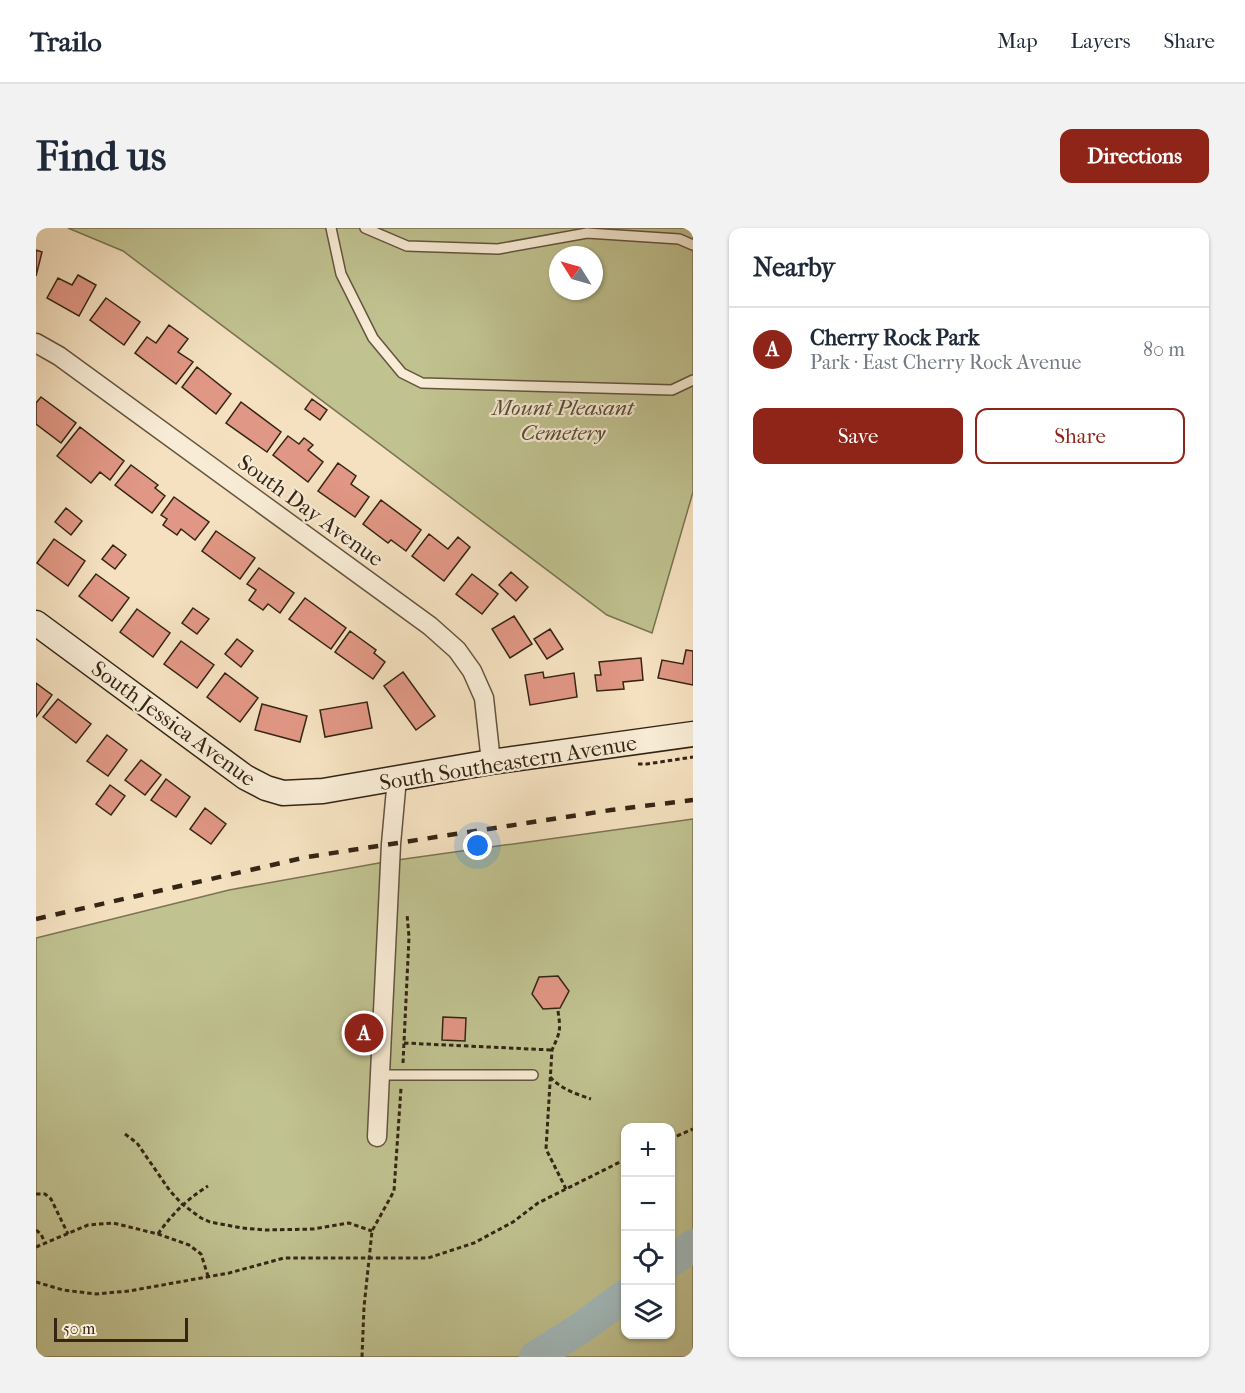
<!DOCTYPE html>
<html lang="en">
<head>
<meta charset="utf-8">
<style>
	body { margin:0; font-family:"IM FELL French Canon",serif; background:#f2f2f3; color:#1f2937 }
	.controls { position:absolute; right:18px; bottom:18px; display:grid; overflow:hidden; border-radius:12px; box-shadow:0 2px 4px #0004 }
	.controls button { width:54px; height:54px; display:grid; place-items:center; padding:0; border:0; border-bottom:2px solid #e0e1e3; background:#fff; color:#1f2937; font:30px sans-serif }
	.compass { position:absolute; left:513px; top:18px; width:54px; height:54px; border-radius:50%; background:#fff; box-shadow:0 2px 4px #0004; rotate:307deg }
	.scale { position:absolute; left:18px; bottom:15px; width:134px; box-sizing:border-box; padding-left:6px; border:3px solid #342515; border-top:0; font-size:16px; line-height:21px; white-space:nowrap; color:#342515; -webkit-text-stroke:4px #f8ecd6; paint-order:stroke }
	.you { position:absolute; left:442px; top:618px; width:21px; height:21px; margin:-15px; border:4px solid #fff; border-radius:50%; background:#1a73e8; box-shadow:0 0 0 9px #1a73e833 }
	.badge { display:grid; place-items:center; width:39px; height:39px; border-radius:50%; background:#8f2418; color:#fff; font-size:20px; font-weight:700 }
	.pin { position:absolute; translate:-50% -50%; border:3px solid #fff; box-shadow:0 2px 6px #0006 }
	.list { margin:0; padding:0; list-style:none }
	h2 { display:flex; justify-content:space-between; align-items:center; height:78px; margin:0; padding:0 24px; font-size:26px }
	h2 small { font-size:20px; font-weight:400; color:#747a83 }
	.list li { display:grid; grid-template-columns:39px 1fr auto; gap:18px; align-items:center; box-sizing:border-box; height:84px; padding:0 24px; border-top:2px solid #e0e1e3 }
	.list b { display:block; font-size:22px; white-space:nowrap }
	.list p { margin:0; font-size:20px; white-space:nowrap; color:#747a83 }
	.list em { font-size:20px; font-style:normal; color:#747a83 }
	.actions { display:flex; gap:12px; padding:18px 24px }
	.actions a { flex:1; padding:14px 0; border:2px solid #8f2418; border-radius:12px; text-align:center; font-size:21px; color:#8f2418 }
	.actions .main { background:#8f2418; color:#fff }
	.icon { flex:none; width:33px; height:33px; fill:none; stroke:currentColor; stroke-width:2; stroke-linecap:round; stroke-linejoin:round }
	.map { position:relative; flex:none; width:657px; height:1129px; overflow:hidden; border-radius:12px }
	header { display:flex; align-items:center; gap:36px; box-sizing:border-box; height:84px; padding:0 30px; background:#fff; border-bottom:2px solid #e0e1e3 }
	header strong { font-size:28px }
	nav { display:flex; gap:33px; margin-inline-start:auto; font-size:21px }
	.intro { display:flex; align-items:center; justify-content:space-between; box-sizing:border-box; height:144px; padding:0 36px }
	h1 { margin:0; font-size:42px }
	.button { padding:15px 27px; border-radius:12px; background:#8f2418; color:#fff; font-size:21px; font-weight:700 }
	main { display:flex; gap:36px; padding:0 36px }
	aside { flex:1; background:#fff; border-radius:12px; box-shadow:0 2px 4px #0004 }
	.map>svg:first-child { display:block }
</style>
</head>
<body>
<header>
<strong>Trailo</strong>
<nav><a>Map</a><a>Layers</a><a>Share</a></nav>
</header>
<div class="intro"><h1>Find us</h1><a class="button">Directions</a></div>
<main>
<div class="map">
<svg width="657" height="1129" viewBox="0 0 657 1129">
	<rect width="100%" height="100%" fill="#f5e1c0"/>
	<filter id="stains"><feTurbulence type="fractalNoise" baseFrequency=".00333" numOctaves="4"/><feColorMatrix values="0 0 0 0 .2 0 0 0 0 .09 0 0 0 0 .02 0 0 0 .5 -.17"/></filter>
	<radialGradient id="worn" r=".72"><stop offset=".6" stop-color="#630" stop-opacity="0"/><stop offset="1" stop-color="#630" stop-opacity=".3"/></radialGradient>
	<path fill="#c0c290" stroke="#7a7452" stroke-width="1.5" fill-rule="evenodd" d="M32,0H657V264L616,405L571,387L87,23ZM522,27H558V63H522Z
		M657,591V1129H499L525,1112L494,1129H0V710L193,662L354,633ZM590,900H634V1106H590Z"/>
	<g fill="none" stroke-linecap="round" stroke-linejoin="round">
		<path stroke="#a2bbbe" stroke-width="32" d="M634,1034L657,1017
			M499,1129L542,1102L590,1067"/>
	</g>
	<path fill="#e19785" stroke="#342515" stroke-width="1.5" d="M0,22L6,24L0,48Z
		M42,47L60,57L43,88L11,70L22,50L36,57Z
		M70,70L104,94L88,117L54,92Z
		M133,97L152,111L142,124L157,134L140,156L99,125L111,109L120,115Z
		M161,139L195,166L180,186L146,159Z
		M5,169L40,195L25,215L0,196V175Z
		M276,171L291,182L284,192L269,181Z
		M205,174L245,204L231,224L190,195Z
		M44,199L88,233L74,252L64,244L55,255L21,228Z
		M252,208L263,216L268,210L277,217L272,222L287,234L272,254L237,227Z
		M302,235L320,248L315,256L333,269L319,289L282,263Z
		M95,237L122,257L119,260L129,268L116,285L79,257Z
		M138,269L173,294L159,312L145,301L141,307L127,297L131,291L125,287Z
		M345,272L385,302L370,323L355,312L352,315L327,296Z
		M30,280L46,293L35,307L19,294Z
		M180,303L219,330L204,351L166,323Z
		M393,306L412,321L422,309L434,319L408,353L376,328Z
		M18,311L49,333L32,358L1,335Z
		M77,317L90,327L79,341L66,331Z
		M223,340L258,365L244,385L232,376L227,382L213,372L220,362L211,356Z
		M475,344L492,359L480,373L463,357Z
		M60,346L93,370L76,393L43,368Z
		M436,346L462,366L446,386L420,366Z
		M269,370L310,400L295,421L253,391Z
		M157,380L173,391L161,406L146,395Z
		M101,381L134,405L117,429L84,404Z
		M478,388L496,416L474,430L456,401Z
		M514,401L527,421L511,431L498,411Z
		M314,403L340,422L338,425L349,434L337,451L299,424Z
		M201,411L217,423L205,439L189,426Z
		M145,413L178,437L161,460L128,436Z
		M650,422L657,423V457L622,450L626,432L647,436Z
		M605,430L607,452L587,454L588,461L561,463L559,447H565L563,434Z
		M367,444L399,488L380,502L348,458Z
		M507,444L508,450L538,445L541,469L494,477L489,447Z
		M189,445L222,470L204,494L171,469Z
		M0,455L16,467L0,489Z
		M22,471L55,496L40,515L7,489Z
		M331,474L336,500L289,509L284,482Z
		M226,476L271,488L264,514L219,502Z
		M71,507L91,522L72,548L51,533Z
		M105,532L125,547L109,567L89,552Z
		M130,551L154,569L140,589L115,572Z
		M74,557L89,568L75,587L60,576Z
		M169,580L190,596L175,616L154,601Z
		M522,748L533,763L524,780L507,781L496,766L503,749Z
		M407,789L430,790L429,813L406,812Z"/>
	<g fill="none" stroke-linecap="round" stroke-linejoin="round">
		<defs>
			<path id="lane" d="M295,0L305,46L337,110L366,145L386,155L636,162L657,152
				M329,0L371,18L462,21L551,5L643,11L657,17
				M344,847H497"/>
			<path id="street" d="M0,115L23,128L394,398L421,422L436,443L448,470L455,534
				M341,909L355,616L361,550"/>
			<path id="secondary" d="M0,395L209,549L230,560L247,565L287,563L455,534L657,506"/>
		</defs>
		<use href="#lane" stroke="#645440" stroke-width="12"/>
		<use href="#street" stroke="#645440" stroke-width="21"/>
		<use href="#secondary" stroke="#342515" stroke-width="27"/>
		<path stroke="#342515" stroke-width="3" stroke-dasharray="4.5 3" stroke-linecap="butt" d="M602,536H611L657,529
			M522,783C525,803 524,804 516,822L510,921L530,961
			M368,815L516,822
			M367,835L373,709L371,686
			M514,849C525,861 540,866 555,871
			M89,906L101,915L134,963L146,976L165,990L174,994L206,1000L229,1002L277,1001L313,995L336,1003
			M634,911L657,901
			M0,966H9L15,971L32,1006
			M0,1002L5,1006L9,1015
			M122,1006C136,986 151,971 172,958
			M0,1019L52,997L77,995L122,1006L153,1017L165,1026L172,1048
			M0,1054L27,1062L60,1066L93,1063L193,1045L248,1030H392L438,1015L477,994L502,975L590,931
			M326,1129L328,1079L336,1003L358,963L365,860"/>
		<use href="#lane" stroke="#f8ecd6" stroke-width="9"/>
		<use href="#street" stroke="#f8ecd6" stroke-width="18"/>
		<use href="#secondary" stroke="#f8ecd6" stroke-width="24"/>
		<path stroke="#342515" stroke-width="4.5" stroke-dasharray="10 10" stroke-linecap="butt" d="M0,691L271,629L575,582L657,572"/>
	</g>
	<g text-anchor="middle" stroke-width="4.5" stroke-linejoin="round" paint-order="stroke">
		<g font-size="22" font-style="italic" fill="#574c34" stroke="#f8ecd6">
			<text x="527" y="187">Mount Pleasant<tspan x="527" dy="25">Cemetery</tspan></text>
		</g>
		<g font-size="22" fill="#342515" stroke="#f8ecd6">
			<text transform="translate(275 282) rotate(36)" y="8">South Day Avenue</text>
			<text transform="translate(138 495) rotate(36)" y="8">South Jessica Avenue</text>
			<text transform="translate(472 534) rotate(-9)" y="8">South Southeastern Avenue</text>
		</g>
	</g>
	<rect width="100%" height="100%" filter="url(#stains)"/>
	<rect width="100%" height="100%" fill="url(#worn)"/>
</svg>
<div class="controls">
<button>+</button>
<button>−</button>
<button><svg class="icon" aria-label="locate" viewBox="0 0 24 24"><circle cx="12" cy="12" r="6"/><path d="M12 2v4M12 18v4M2 12h4M18 12h4"/></svg></button>
<button><svg class="icon" aria-label="layers" viewBox="0 0 24 24"><path d="M12 4l9 5-9 5-9-5zM3 14l9 5 9-5"/></svg></button>
</div>
<svg class="compass" viewBox="-18 -18 36 36"><path d="M0-13l5 13h-10z" fill="#e53935"/><path d="M0 13l5-13h-10z" fill="#747a83"/></svg>
<div class="scale">50 m</div>
<div class="you"></div>
<div class="pin badge" style="left:328px;top:805px">A</div>
</div>
<aside>
<h2>Nearby<small></small></h2>
<ul class="list">
<li><span class="badge">A</span><div><b>Cherry Rock Park</b><p>Park · East Cherry Rock Avenue</p></div><em>80 m</em></li>
</ul>
<div class="actions"><a class="main">Save</a><a>Share</a></div>
</aside>
</main>
</body>
</html>
